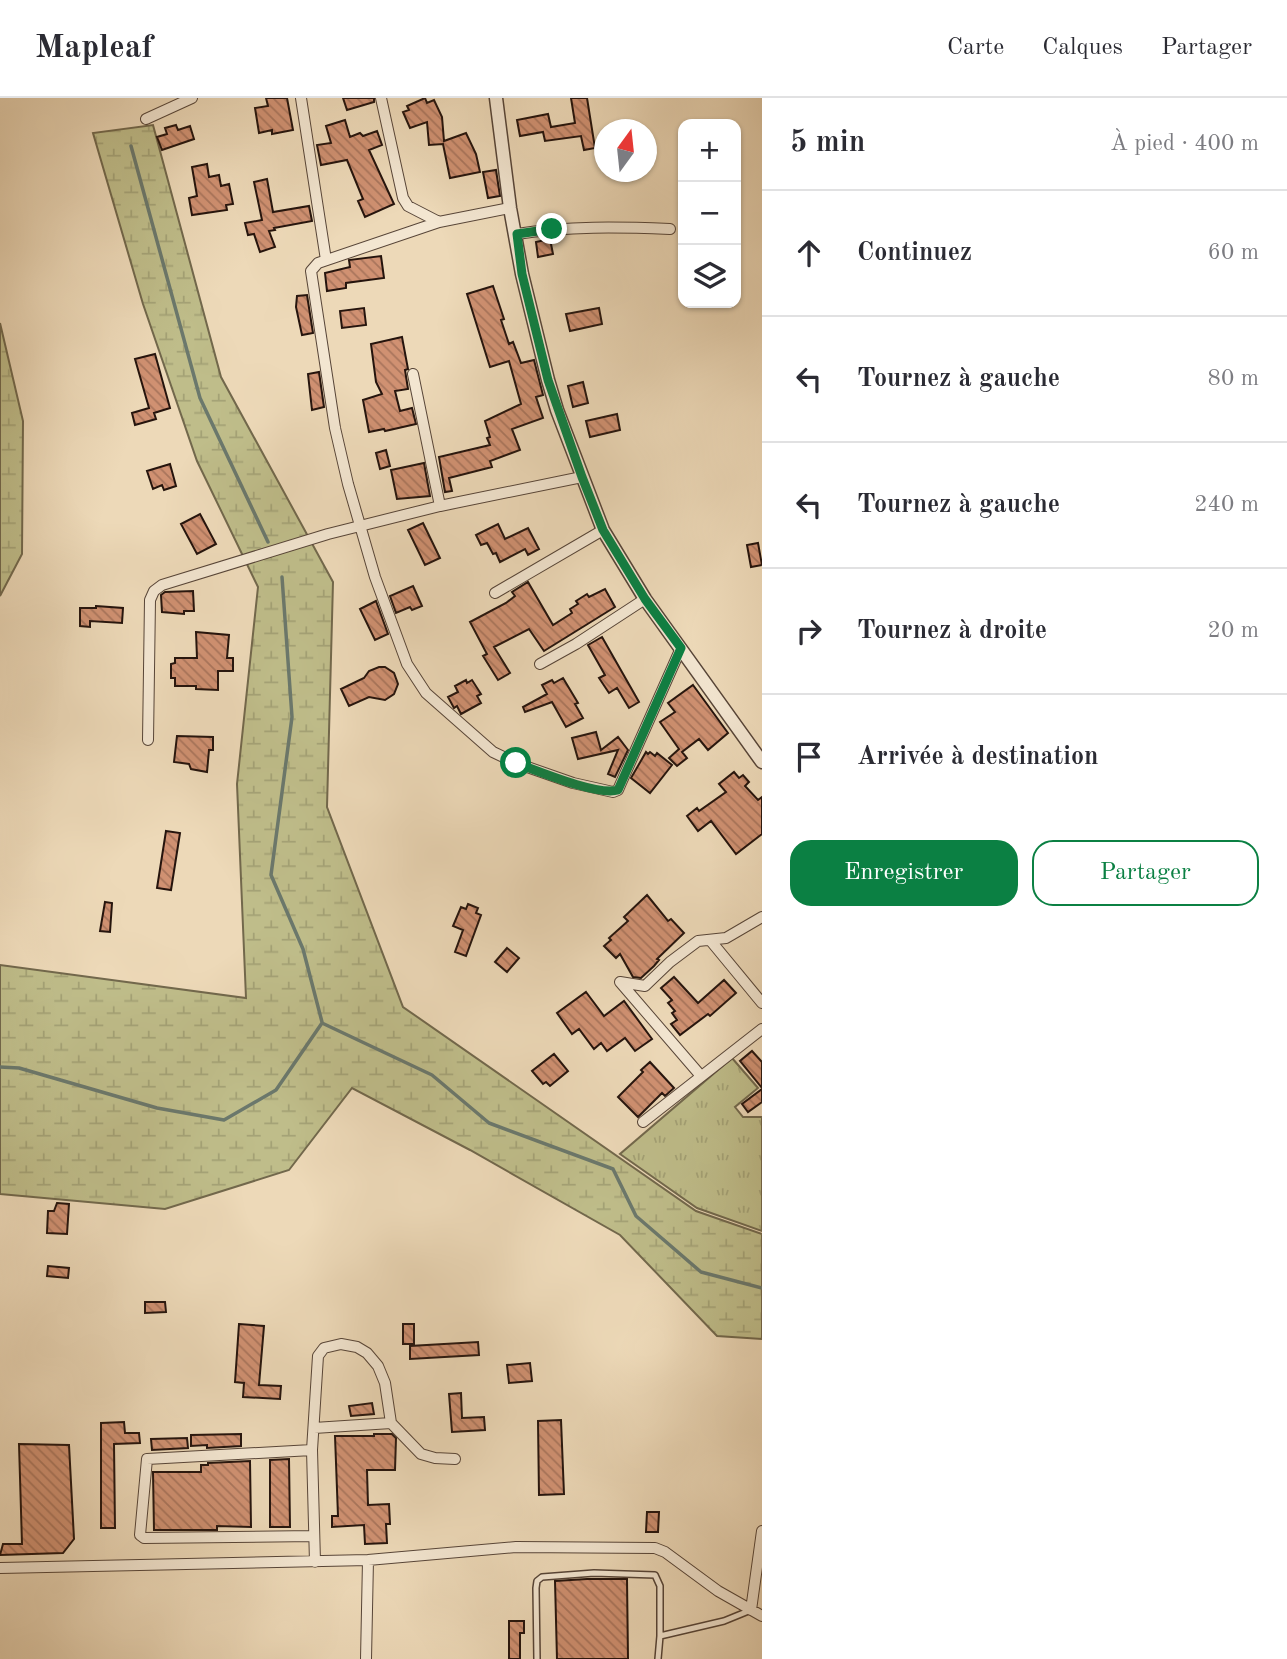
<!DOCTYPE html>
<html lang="fr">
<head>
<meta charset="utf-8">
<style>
	body { margin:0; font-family:"Old Standard TT",serif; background:#f2f2f3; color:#2b2b33 }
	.controls { position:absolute; right:21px; top:21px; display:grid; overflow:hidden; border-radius:14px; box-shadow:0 2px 5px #0004 }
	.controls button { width:63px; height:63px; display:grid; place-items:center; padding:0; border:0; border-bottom:2px solid #e1e1e2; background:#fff; color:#2b2b33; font:35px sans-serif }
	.compass { position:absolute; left:594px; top:21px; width:63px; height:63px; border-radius:50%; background:#fff; box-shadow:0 2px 5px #0004; rotate:15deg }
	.stop { position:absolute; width:21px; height:21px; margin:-16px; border:5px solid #0b8043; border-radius:50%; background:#fff }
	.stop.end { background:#0b8043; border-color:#fff; box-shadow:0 2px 7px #0008 }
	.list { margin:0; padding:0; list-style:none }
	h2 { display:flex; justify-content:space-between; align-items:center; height:91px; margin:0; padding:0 28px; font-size:30px }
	h2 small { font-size:23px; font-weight:400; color:#7c7c81 }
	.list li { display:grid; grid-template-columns:46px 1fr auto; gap:21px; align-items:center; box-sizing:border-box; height:126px; padding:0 28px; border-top:2px solid #e1e1e2 }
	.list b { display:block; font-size:26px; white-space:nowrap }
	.list em { font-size:23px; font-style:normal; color:#7c7c81 }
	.actions { display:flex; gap:14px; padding:21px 28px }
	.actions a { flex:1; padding:16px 0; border:2px solid #0b8043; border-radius:21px; text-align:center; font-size:24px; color:#0b8043 }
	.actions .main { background:#0b8043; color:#fff }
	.icon { flex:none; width:38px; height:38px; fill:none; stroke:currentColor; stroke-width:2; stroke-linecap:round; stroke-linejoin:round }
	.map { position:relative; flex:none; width:762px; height:1561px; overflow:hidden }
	header { display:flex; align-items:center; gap:42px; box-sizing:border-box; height:98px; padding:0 35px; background:#fff; border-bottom:2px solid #e1e1e2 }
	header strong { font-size:33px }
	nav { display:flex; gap:38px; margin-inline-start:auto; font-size:24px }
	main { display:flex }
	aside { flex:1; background:#fff }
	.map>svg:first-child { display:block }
</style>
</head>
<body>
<header>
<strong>Mapleaf</strong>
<nav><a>Carte</a><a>Calques</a><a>Partager</a></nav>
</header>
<main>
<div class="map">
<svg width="762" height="1561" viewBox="0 0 762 1561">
	<defs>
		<pattern id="grass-tufts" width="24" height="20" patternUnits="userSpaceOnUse" patternTransform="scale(1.75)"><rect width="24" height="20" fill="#bfbd8a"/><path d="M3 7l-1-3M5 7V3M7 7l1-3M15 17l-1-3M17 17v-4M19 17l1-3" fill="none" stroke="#a4a276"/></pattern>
		<pattern id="wetland-marsh" width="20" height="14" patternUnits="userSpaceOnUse" patternTransform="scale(1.75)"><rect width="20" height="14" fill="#bfbd8a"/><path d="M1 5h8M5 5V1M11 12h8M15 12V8" fill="none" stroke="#a4a276"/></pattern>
		<pattern id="building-back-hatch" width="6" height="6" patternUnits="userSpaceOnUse" patternTransform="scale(1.75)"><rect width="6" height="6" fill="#d09172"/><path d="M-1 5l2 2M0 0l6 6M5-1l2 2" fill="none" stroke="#a9755c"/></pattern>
	</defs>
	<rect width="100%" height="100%" fill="#edd9b8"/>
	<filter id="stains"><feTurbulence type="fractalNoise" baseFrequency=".00286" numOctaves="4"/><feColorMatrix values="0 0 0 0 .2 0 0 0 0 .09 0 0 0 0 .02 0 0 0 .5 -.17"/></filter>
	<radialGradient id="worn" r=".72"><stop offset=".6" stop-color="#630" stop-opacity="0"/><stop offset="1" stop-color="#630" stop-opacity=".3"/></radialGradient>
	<path fill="url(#grass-tufts)" stroke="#72684c" stroke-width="2" d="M732,960L758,990L735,1009L743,1019H762V1133L697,1110L620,1056Z"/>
	<path fill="url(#wetland-marsh)" stroke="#72684c" stroke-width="2" d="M153,27L221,279L333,484L327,709L403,909L696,1113L762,1136V1241L717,1238L620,1137L470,1052L352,990L289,1072L165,1111L0,1096V867L246,900L237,686L258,489L197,363L143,206L93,35Z
		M0,225L23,323L22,456L0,498Z"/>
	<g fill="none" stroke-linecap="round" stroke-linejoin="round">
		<path stroke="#6b786c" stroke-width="3.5" d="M131,48L200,300L268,444
			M282,479L292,619L271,777L303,851L322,924
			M0,969L19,970L157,1010L224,1022L276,992L322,925L432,977L489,1025L613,1071L636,1118L701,1174L762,1190"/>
	</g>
	<path fill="url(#building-back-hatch)" stroke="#25140d" stroke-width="2" d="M266,0H287L293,32L272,36V32L259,35L255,10L268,8Z
		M343,0H374V4L347,12Z
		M425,0L427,5L434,2L442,19L444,43L466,35L476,56L480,74L450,80L443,46L429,47L427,24L410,30L403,14L409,12L407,8Z
		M571,0H587L595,50L584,52L581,38L545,43L543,34L520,38L517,22L548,16L551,29L575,25Z
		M345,22L350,39L360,35L363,38L377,33L382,47L369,52L394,106L365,119L358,103L363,101L347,62L321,67L317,47L331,45L326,28Z
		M176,27L178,32L190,28L194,41L162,52L157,39L167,36L165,30Z
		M207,66L209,79L219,77L221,88L229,86L233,106L226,107L227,112L192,117L189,100L197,98L192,69Z
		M496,72L500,98L488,100L483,74Z
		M267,81L273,114L309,108L312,123L274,130L275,132L269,133L275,149L260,154L254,136L248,137L245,125L262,122L254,84Z
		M550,141L553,156L538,159L536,144Z
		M381,158L384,180L346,185V190L327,193L325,175L350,169L349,162Z
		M493,188L504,221L501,222L509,246L513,244L521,265L534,262L543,297L536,299L543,320L512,331L520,352L490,363L492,369L449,380L452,393L445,394L439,359L490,347L487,340L490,339L485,323L521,306L509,263L490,269L467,196Z
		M307,197L313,235L302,237L296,209L297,198Z
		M364,210L366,227L342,230L340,213Z
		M599,210L602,226L570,233L566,216Z
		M402,239L408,271L405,272L408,291L395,293L400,313L412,310L416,326L385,333L384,331L369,334L363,302L382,296L376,284L371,246Z
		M155,256L170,310L154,315L156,321L135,327L132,315L149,310L135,261Z
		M319,274L324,309L312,312L308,276Z
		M583,284L588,305L573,309L568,288Z
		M617,316L620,332L590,339L586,323Z
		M386,352L390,368L380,371L376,355Z
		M424,365L430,398L397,401L391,372Z
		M170,366L176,388L164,392L162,387L153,391L147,373Z
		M200,416L216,446L197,456L181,426Z
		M423,425L440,460L425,467L408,432Z
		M498,426L505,441L528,430L539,451L528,457L525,451L500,464L496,455L493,456L487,445L481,447L476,437Z
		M758,445L762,467L751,469L747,447Z
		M528,484L553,527L572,515L570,511L578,506L576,503L587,496L589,499L605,491L615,509L544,553L529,531L494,549L510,575L498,582L483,558L487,556L470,524L506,505L515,498L512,494Z
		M413,488L422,508L412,512L410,509L396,515L390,498Z
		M193,493L194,513H184V516L162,514L161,497L165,494Z
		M376,503L388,536L375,542L360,511Z
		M96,508L123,510L122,525L90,523V529L80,528V510H96Z
		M196,534L229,537L227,560H233V573H218V592L196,591V588H175V580H171V566L175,565V560H197Z
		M602,539L639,604L629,610L617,590L609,595L599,580L605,577L588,547Z
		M379,569H385L394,575L398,586L394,596L385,602L369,599L349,608L341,591L364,580L369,573Z
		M563,580L578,605L575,606L583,620L566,629L552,604L525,614L523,609L547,596L542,587L552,582L554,585Z
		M466,582L467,585L472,582L481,596L477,598L481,605L461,616L457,608L454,610L448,599L458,594L455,588Z
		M693,587L728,635L708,652L699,641L682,654L687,660L677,668L669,660L679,651L660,624L675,614L668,605Z
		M596,634L601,652L618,639L628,652L615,679L608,676L618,652L578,661L572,640Z
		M177,638L213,639V652H209L207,674L191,671L189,666L174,664Z
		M646,654L648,656L650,654L655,658L657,655L672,667L650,695L631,680Z
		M734,674L739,680L743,677L749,684L745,688L758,702L762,699V736L736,756L711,723L698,733L687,718L697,710L699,713L726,694L719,686Z
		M166,733L180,735L171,792L157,790Z
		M647,797L668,823L671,821L684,835L657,861L659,862L654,868L641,880L633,879L620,856L616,860L604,848L611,842L609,840L628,823L624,819Z
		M105,804L112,805L110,834L100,833Z
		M468,806L478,810L476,815L481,817L466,858L455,854L463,832L453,828L461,809L466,811Z
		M507,850L519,860L507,874L495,864Z
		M674,879L698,905L724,882L736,895L710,918L708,916L680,937L671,926L677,922L672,915L675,913L668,905L672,902L661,890Z
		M586,894L604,918L624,903L652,941L635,953L625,940L607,953L601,945L594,951L579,931L572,936L557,915Z
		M752,953L762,964V990L740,963Z
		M554,956L568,973L550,988L546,984L543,986L532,973Z
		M650,964L674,990L665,998L662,995L638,1019L618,999L643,974L641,972Z
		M762,991V1004L748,1014L742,1006Z
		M57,1105L69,1106L67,1136L47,1135L48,1113H54Z
		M48,1168L69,1170L68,1180L47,1178Z
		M145,1204H165L166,1214L145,1215Z
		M239,1226L264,1228L259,1287L281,1288L280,1301L243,1299L244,1285L235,1284Z
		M403,1226H414V1246H403Z
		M478,1244L479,1257L410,1261V1248Z
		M530,1265L532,1283L509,1285L507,1267Z
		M461,1295L462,1320L484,1319L485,1332L452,1334L449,1296Z
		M372,1305L374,1316L351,1318L349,1308Z
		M561,1322L564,1396L539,1397L538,1323Z
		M124,1324L125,1335H139L140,1345L114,1346L115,1430H101V1325Z
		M241,1336V1348L207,1350V1347L191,1348V1337Z
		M374,1336H392L396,1340L395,1372H367L368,1407L389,1406L390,1426H386L387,1445L365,1446L364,1427L332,1429V1418H338L335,1338H374Z
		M187,1340L188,1350L152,1352L151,1341Z
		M19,1346L69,1347L74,1441L63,1455L0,1457L3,1446H22Z
		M289,1361L290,1429H270V1362Z
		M250,1363L251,1429L217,1428V1432H154L153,1374H201V1367H208V1365Z
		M647,1414H659L658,1434H646Z
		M587,1481H627L628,1561H557L555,1483Z
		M509,1523H524V1535H520V1561H509Z"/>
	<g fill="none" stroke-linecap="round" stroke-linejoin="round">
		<defs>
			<path id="service" d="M537,1561L536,1490L537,1483L542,1479L594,1475L655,1477L660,1488V1538
				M658,1561L660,1538L724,1523L751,1512"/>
			<path id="minor" d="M301,0L326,162
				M381,0L403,100L408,108L439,124
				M146,21L192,0
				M510,110L439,124L318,165L311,173L335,330L348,386L375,479L407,566L426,595L493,654L516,665L573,685L613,694L618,692L621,685L681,550
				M517,136C568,128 618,129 670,131
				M413,276L440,408
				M495,495L603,432
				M540,566L576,546L645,501
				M148,642L150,502L154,493L162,487L328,436L440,408L582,379
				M710,842L762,905
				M620,884L645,888L670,864L698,843L726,840L762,819
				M620,884L701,978
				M643,1024L762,931
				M314,1330L391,1325
				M312,1352L147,1361L140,1437L144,1440L314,1438
				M315,1464L312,1352L318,1258L324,1250L341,1246L357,1249L367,1255L378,1268L385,1285L391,1325L421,1356L435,1360L455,1361
				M0,1470L368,1462L516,1449L655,1450L665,1454L718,1493L762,1518
				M751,1512L762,1433
				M366,1561L368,1462"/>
			<path id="tertiary" d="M496,0L510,110L522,176L548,282L557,312L603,432L645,501L762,664"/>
		</defs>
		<use href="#service" stroke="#574538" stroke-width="8"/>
		<use href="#minor" stroke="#574538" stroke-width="12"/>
		<use href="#tertiary" stroke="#574538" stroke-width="15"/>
		<use href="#service" stroke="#f3e6d1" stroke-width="5"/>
		<use href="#minor" stroke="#f3e6d1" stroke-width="10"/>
		<use href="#tertiary" stroke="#f3e6d1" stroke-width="12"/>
	</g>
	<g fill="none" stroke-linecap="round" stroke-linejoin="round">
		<path stroke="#0b8043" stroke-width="9" d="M516,665C538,673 597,698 618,692L681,550L645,501L603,432L582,379L548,282L522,176L517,136L552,131"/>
	</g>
	<rect width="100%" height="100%" filter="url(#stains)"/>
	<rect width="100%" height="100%" fill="url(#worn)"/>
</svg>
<div class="controls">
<button>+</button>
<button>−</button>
<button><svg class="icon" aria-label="layers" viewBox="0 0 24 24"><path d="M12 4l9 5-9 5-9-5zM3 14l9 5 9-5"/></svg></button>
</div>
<svg class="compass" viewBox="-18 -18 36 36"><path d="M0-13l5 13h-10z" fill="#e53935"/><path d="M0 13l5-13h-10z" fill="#7c7c81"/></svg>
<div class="stop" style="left:516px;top:665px"></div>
<div class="stop end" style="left:552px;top:131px"></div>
</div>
<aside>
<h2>5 min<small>À pied · 400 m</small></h2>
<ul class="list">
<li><svg class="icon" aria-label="ahead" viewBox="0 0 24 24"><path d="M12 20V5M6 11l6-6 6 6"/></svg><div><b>Continuez</b></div><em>60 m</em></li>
<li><svg class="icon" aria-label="left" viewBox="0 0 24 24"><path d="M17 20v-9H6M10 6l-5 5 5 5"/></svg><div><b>Tournez à gauche</b></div><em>80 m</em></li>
<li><svg class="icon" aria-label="left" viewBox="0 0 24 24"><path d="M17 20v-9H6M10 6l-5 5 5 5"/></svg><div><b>Tournez à gauche</b></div><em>240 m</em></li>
<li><svg class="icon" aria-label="right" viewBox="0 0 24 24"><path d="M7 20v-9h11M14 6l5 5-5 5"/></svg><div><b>Tournez à droite</b></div><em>20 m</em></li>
<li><svg class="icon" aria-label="arrive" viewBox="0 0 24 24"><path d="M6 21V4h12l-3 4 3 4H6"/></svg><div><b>Arrivée à destination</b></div></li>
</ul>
<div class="actions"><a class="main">Enregistrer</a><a>Partager</a></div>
</aside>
</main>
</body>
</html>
